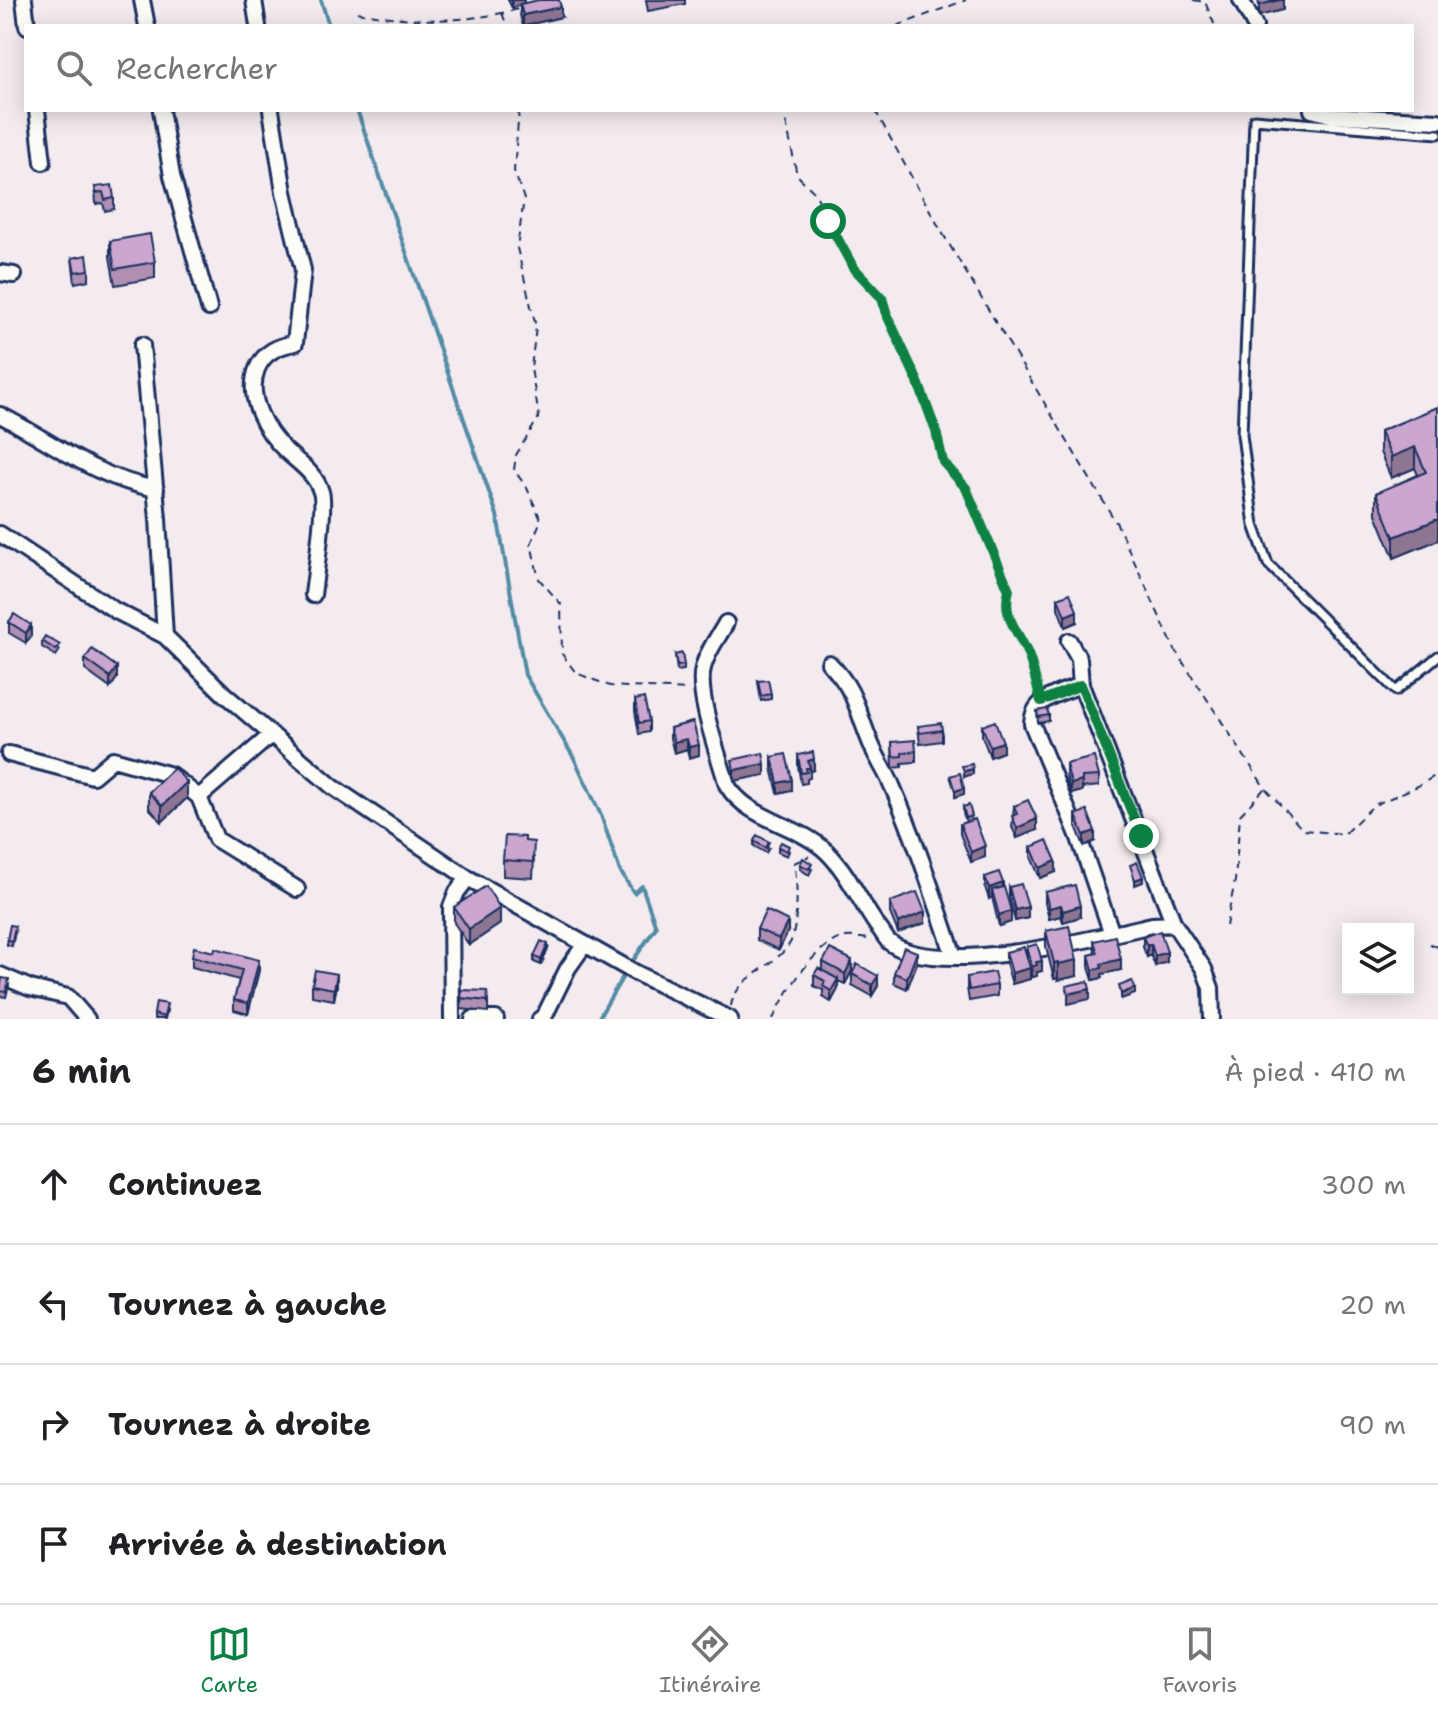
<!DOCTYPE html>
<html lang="fr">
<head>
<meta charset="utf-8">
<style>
	body { margin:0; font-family:"Shantell Sans",sans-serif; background:#f6f6f6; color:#202124 }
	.controls { position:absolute; right:24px; bottom:24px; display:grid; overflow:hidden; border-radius:0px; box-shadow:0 4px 20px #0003 }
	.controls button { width:72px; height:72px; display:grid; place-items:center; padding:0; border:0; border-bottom:2px solid #e0e0e0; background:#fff; color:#202124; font:40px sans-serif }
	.stop { position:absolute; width:24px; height:24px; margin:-18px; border:6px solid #0b8043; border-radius:50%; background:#fff }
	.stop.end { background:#0b8043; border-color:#fff; box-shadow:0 2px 8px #0008 }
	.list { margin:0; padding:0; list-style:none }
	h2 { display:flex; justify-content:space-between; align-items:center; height:104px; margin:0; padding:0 32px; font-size:34px }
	h2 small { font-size:26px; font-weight:400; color:#757577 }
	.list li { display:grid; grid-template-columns:52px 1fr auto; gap:24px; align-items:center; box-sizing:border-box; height:120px; padding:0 32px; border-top:2px solid #e0e0e0 }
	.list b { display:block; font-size:30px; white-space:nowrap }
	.list em { font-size:26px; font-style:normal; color:#757577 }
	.icon { flex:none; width:44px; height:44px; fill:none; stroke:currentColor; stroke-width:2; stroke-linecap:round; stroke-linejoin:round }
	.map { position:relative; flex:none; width:1438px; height:1019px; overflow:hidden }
	.search { position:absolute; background:#fff; box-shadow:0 4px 20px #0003; left:24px; right:24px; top:24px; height:88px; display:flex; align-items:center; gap:20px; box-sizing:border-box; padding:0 28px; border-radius:0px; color:#757577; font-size:30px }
	.sheet { height:584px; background:#fff }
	nav { display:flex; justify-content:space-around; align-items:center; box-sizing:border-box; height:112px; border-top:2px solid #e0e0e0; background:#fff; font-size:22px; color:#757577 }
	nav a { display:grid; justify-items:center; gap:4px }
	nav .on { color:#0b8043 }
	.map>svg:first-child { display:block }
</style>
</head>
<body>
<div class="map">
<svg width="1438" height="1019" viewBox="0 0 1438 1019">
	<rect width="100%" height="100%" fill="#f3ebef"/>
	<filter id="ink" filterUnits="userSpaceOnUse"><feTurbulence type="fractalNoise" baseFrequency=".0125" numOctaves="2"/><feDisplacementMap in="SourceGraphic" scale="16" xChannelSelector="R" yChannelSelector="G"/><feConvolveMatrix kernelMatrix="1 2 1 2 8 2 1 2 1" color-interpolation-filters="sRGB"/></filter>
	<g filter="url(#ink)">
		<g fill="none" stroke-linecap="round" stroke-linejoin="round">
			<path stroke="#538ba5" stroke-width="4" d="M321,0L329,26
				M357,110L497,515L525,675L574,758L601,815L620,871L634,893L642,886L656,927L630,965
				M598,1019L625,973"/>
			<defs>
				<path id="service" d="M1438,134L1254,119L1242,435L1254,525L1268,564L1396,691L1438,656"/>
				<path id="minor" d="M24,0L27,26
					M142,0L147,26
					M254,0L258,26
					M1241,0L1255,26
					M37,110L43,162
					M161,110L172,176L209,308
					M271,110L284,192L303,270L295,343C278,346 264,352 257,369C246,397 265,431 286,451C299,463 316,474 321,492C326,504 315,577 313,595
					M1312,110L1331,115L1438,121
					M0,273L14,275
					M142,345L158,519L165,636
					M0,415C55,443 93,477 156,489
					M0,534L116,611L165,636L224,694L333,787L468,878L636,973L730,1019
					M726,623C718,638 707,651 703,668C696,695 719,756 727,785C748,820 798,824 827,852C849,874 860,902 878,927C882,931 885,938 889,942C935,979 1096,938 1152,925L1174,924
					M1069,641L1079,659L1081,685L1174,924L1204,969L1211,988L1212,1019
					M829,663C856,690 857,711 871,744C877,759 887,773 893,788C917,843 935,900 954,956
					M1081,685C1059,694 1033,697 1032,724L1078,835L1112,934
					M9,754L93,776L113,759L171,775L199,797L216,839L297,889
					M199,797L271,735
					M0,975L30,988L68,997L87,1019
					M452,1019L451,907L457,892L468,878
					M473,1019H496
					M540,1019L544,1017L568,968L585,944"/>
			</defs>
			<use href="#service" stroke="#1b2f5e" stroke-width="13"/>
			<use href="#minor" stroke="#1b2f5e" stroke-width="20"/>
			<path stroke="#1b2f5e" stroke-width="2" stroke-dasharray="8 6" stroke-linecap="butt" d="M1193,0L1205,2L1215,26
				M357,12C413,22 466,24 522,8
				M502,13L507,26
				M897,26L966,0
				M519,110L514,171L524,199L517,248L536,327L531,368L539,417L516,455L514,470L527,488L541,520L531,544L539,579L561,604L562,654L576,673L610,686L688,690
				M875,110L940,229L1117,524L1175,650L1265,788L1240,815L1235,881L1226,926
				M786,122L797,175L815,193L853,267L882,298L887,315L918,382L936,431L943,462L966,488L1009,590C1001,618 1020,632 1029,657C1033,667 1035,678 1038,689
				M1266,789L1303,830L1344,834L1374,805L1418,786L1438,774
				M1430,944L1438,947
				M731,1006C735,977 776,967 790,943C798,929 798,880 794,863L809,856
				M773,1019C785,994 816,941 846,937C854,936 864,939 871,939"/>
			<use href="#service" stroke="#fdfcf7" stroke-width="7"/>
			<use href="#minor" stroke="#fdfcf7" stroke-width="14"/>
		</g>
		<path fill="#af90b3" stroke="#1b2f5e" stroke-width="2" d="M508,0H524V3L521,4L561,17L523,26L520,15V4L512,8Z
			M646,0H685V4L648,11Z
			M95,187L114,198V209L105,211L103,203L96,204Z
			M110,241L155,262V278L115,285L110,257Z
			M72,258L89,270V280L75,283Z
			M1438,407V540L1394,558L1376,514V493L1418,475L1415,468L1391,478L1380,452V431Z
			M1058,598L1077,622L1065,627L1058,608Z
			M9,622L31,636L26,643L9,633Z
			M42,641L60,650L56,656L42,647Z
			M675,655L684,665V670L677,671Z
			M85,659L117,678L110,688L85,670Z
			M758,681L771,694V699L761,701Z
			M635,700L649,721V732L639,734L635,711Z
			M1037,711L1049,715V721L1038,723Z
			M693,722L699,755L689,758L687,749L674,753L670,738V728Z
			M918,726L942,730V741L920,744Z
			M982,726L1003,752L990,757L982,736Z
			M892,742L916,751V762L902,763V767L893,768Z
			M798,755L814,770L810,771V778L807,779V783L801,784L798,766Z
			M772,757L792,790L778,793L772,768Z
			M1066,764L1099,776V786L1082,788V791L1071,794L1066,775Z
			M149,792L187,798L162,822L149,808Z
			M1014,806L1037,830L1017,838L1012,827Z
			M963,807L972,820L985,857L971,862L960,834V824L966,822L963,813Z
			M1076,815L1095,841L1084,846L1076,826Z
			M525,841L534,858L533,878L503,876V860Z
			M754,841L769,848L766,853L754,846Z
			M778,847L789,851L787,856L778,852Z
			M1031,847L1056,872L1040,878L1031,857Z
			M800,864L812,869L809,875L800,869Z
			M985,877L1003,887L1011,922L999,926L992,897L989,899L985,887Z
			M1009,887L1028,918L1015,921L1009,897Z
			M1045,892L1080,917L1063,922L1061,916L1049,919L1045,903Z
			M890,902L925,923L898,933L890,913Z
			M454,907L500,924L469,945L454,923Z
			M757,929L788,931L779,950L757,940Z
			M1046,931L1077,976L1058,980V978L1054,979L1046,947Z
			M15,932L12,946L7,945V940Z
			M1143,937L1167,962L1155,966L1151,955L1147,957L1143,947Z
			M1094,941L1121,970L1102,974V978L1093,980L1089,966V955L1095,954Z
			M1027,947L1042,971L1037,972V976L1032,977L1030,969V979L1012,984L1006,963V952L1027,956Z
			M548,949L541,965L534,962V956Z
			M214,952L259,970L248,1014L234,1010V1000L239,980L192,967V956Z
			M823,962L852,971L845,984L838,981V989L831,1002L823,997V990L814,986V975L823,971Z
			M917,963L907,989L894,983V973Z
			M852,974L878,986L872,996L852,985Z
			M967,977L997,985V996L969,1001L967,988Z
			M9,985L6,997L0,996V990Z
			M312,985H337L334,1000L312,996Z
			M462,990L488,1001V1012L461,1009Z
			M167,1010L165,1019H154V1014Z"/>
		<path fill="#8e7592" stroke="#1b2f5e" stroke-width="2" d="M512,0H524V3L512,8Z
			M1279,0H1283V10L1259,16V5Z
			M561,7V17L523,26V15Z
			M1415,447V468L1391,478V457Z
			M1438,519V540L1394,558V537Z
			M1077,611V622L1065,627V616Z
			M31,625V636L26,643V633Z
			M117,667V678L110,688V677Z
			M687,739V749L674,753V742Z
			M1003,742V752L990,757V746Z
			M699,745V755L689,758V747Z
			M814,759V770L810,771L808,761Z
			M765,764V775L734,781V770Z
			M973,769V774L964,777V771Z
			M792,780V790L778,793V783Z
			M1082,781V791L1071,794V784Z
			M187,782V798L162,822V806Z
			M964,788V794L955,797V791Z
			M1037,819V830L1017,838V828Z
			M1095,831V841L1084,846V835Z
			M985,846V857L971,862V852Z
			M1056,861V872L1040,878V868Z
			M1143,877V882L1135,885V880Z
			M1003,883V893L992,890V897L989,899V888Z
			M1061,905V916L1049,919V908Z
			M1080,906V917L1063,922V911Z
			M1028,907V918L1015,921V910Z
			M500,908V924L469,945V929Z
			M1011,911V922L999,926V915Z
			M925,912V923L898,933V923Z
			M788,921V931L779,950V939Z
			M548,944V949L541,965V960Z
			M1151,944V955L1147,957V946Z
			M917,952V963L907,989V978Z
			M1167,952V962L1155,966V956Z
			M1121,959V970L1102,974V978L1093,980V970L1101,964Z
			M259,960V970L248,1014V1003Z
			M852,960V971L845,984V974Z
			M1077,960V976L1058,980V964Z
			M1042,961V971L1037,972V976L1032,977V967L1036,962Z
			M1058,962V978L1054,979V963Z
			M1030,968V979L1012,984V973Z
			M337,974V985L334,1000V989Z
			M878,976V986L872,996V985Z
			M838,979V989L831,1002V991Z
			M1135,988V994L1121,999V994Z
			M1090,989V999L1068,1004V994Z"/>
		<path fill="#cba7d0" stroke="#1b2f5e" stroke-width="2" d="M539,0H559L561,7L523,15L520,4Z
			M1258,0H1279L1259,5Z
			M112,185L114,198L105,200L103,192L96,193L95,187Z
			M150,234L155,262L115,269L110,241Z
			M87,255L89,270L75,272L72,258Z
			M1438,407V519L1394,537L1376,493L1426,472L1415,447L1391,457L1380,431Z
			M1070,593L1077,611L1065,616L1058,598Z
			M14,614L31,625L26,633L9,622Z
			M45,636L60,645L56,650L42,641Z
			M92,649L117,667L110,677L85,659Z
			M682,653L684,665L677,666L675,655Z
			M768,680L771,694L761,696L758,681Z
			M644,698L649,721L639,723L635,700Z
			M1047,709L1049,715L1038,717L1037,711Z
			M995,721L1003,742L990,746L982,726Z
			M693,722L699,745L689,747L687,739L674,742L670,728Z
			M941,723L942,730L920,733L918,726Z
			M915,740L916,751L902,753V756L893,757L892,742Z
			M813,752L814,759L808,761L810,768H806L807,772L801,773L798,755Z
			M763,753L765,764L734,770L732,760Z
			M786,754L792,780L778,783L772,757Z
			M1094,757L1099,776L1082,777V781L1071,784L1066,764Z
			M972,764L973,769L964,771L962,766Z
			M174,768L187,782L162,806L149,792Z
			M960,773L964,788L955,791L950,776Z
			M1028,800L1037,819L1017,828L1012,816L1017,814L1014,806Z
			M969,805L972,816L966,818L963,807Z
			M1087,810L1095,831L1084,835L1076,815Z
			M975,819L985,846L971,852L960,824Z
			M757,835L769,842L766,848L754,841Z
			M505,836L525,837V841L534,842L533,862L503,860Z
			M1047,840L1056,861L1040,868L1031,847Z
			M781,842L789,846L787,851L778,847Z
			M803,858L812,864L809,869L800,864Z
			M1137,862L1143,877L1135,880L1130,865Z
			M999,872L1003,883L989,888L985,877Z
			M1021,884L1028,907L1015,910L1009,887Z
			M1075,885L1080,906L1063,911L1061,905L1049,908L1045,892Z
			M486,886L500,908L469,929L454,907Z
			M1004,887L1011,911L999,915L992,890Z
			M917,892L925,912L898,923L890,902Z
			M766,910L788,921L779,939L757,929Z
			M10,925L15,926L12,941L7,940Z
			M1069,926L1077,960L1058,964V962L1054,963L1046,931Z
			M1160,931L1167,952L1155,956L1151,944L1147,946L1143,937Z
			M1115,936L1121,959L1101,964L1102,968L1093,970L1089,955L1098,953L1094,941Z
			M541,941L548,944L541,960L534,956Z
			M1037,944L1042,961L1036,962L1037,965L1032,967L1027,947Z
			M194,947L214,952L215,948L259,960L248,1003L234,1000L242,970L192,956Z
			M904,947L917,952L907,978L894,973Z
			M1024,947L1030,968L1012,973L1006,952Z
			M830,949L852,960L845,974L823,962Z
			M857,964L878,976L872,985L852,974Z
			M818,968L838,979L831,991L823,986L825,981L814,975Z
			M315,970L337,974L334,989L312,985Z
			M994,972L997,985L969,990L967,977Z
			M2,978L9,979L6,992L0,991Z
			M1088,981L1090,989L1068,994L1066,986Z
			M1132,981L1135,988L1121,994L1119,986Z
			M462,990L487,991L488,1001L461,998Z
			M156,1002L167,1004L164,1017L154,1014Z"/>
	</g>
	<g fill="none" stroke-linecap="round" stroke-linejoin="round" filter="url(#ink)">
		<path stroke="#0b8043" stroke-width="10" d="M828,221L853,267L882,298L887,315L918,382L936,431L943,462L966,488L1009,590C1001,618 1020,632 1029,657C1034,671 1037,687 1041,701L1081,685L1141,836"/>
	</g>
</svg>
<div class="controls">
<button><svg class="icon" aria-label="layers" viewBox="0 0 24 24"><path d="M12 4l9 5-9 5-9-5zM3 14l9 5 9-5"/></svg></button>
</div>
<div class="stop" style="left:828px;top:221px"></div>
<div class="stop end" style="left:1141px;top:836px"></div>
<div class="search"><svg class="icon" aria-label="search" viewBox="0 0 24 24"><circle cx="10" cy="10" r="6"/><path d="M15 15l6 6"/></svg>Rechercher</div>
</div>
<section class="sheet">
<h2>6 min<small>À pied · 410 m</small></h2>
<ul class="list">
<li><svg class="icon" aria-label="ahead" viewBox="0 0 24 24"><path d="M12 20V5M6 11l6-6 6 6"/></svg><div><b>Continuez</b></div><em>300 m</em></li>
<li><svg class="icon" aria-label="left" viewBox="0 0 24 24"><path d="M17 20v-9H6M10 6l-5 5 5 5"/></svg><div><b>Tournez à gauche</b></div><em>20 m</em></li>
<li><svg class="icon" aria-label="right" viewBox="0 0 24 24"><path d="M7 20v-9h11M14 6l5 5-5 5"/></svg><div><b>Tournez à droite</b></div><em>90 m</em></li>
<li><svg class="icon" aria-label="arrive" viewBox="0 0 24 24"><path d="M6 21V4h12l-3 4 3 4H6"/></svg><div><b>Arrivée à destination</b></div></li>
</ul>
</section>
<nav>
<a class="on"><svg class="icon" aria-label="map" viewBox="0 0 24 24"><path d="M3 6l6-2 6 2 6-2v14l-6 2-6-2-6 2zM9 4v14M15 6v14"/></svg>Carte</a>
<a><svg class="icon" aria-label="directions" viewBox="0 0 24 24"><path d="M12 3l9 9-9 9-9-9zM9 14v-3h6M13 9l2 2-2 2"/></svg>Itinéraire</a>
<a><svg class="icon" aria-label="saved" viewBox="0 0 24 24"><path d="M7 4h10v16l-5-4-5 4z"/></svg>Favoris</a>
</nav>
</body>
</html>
